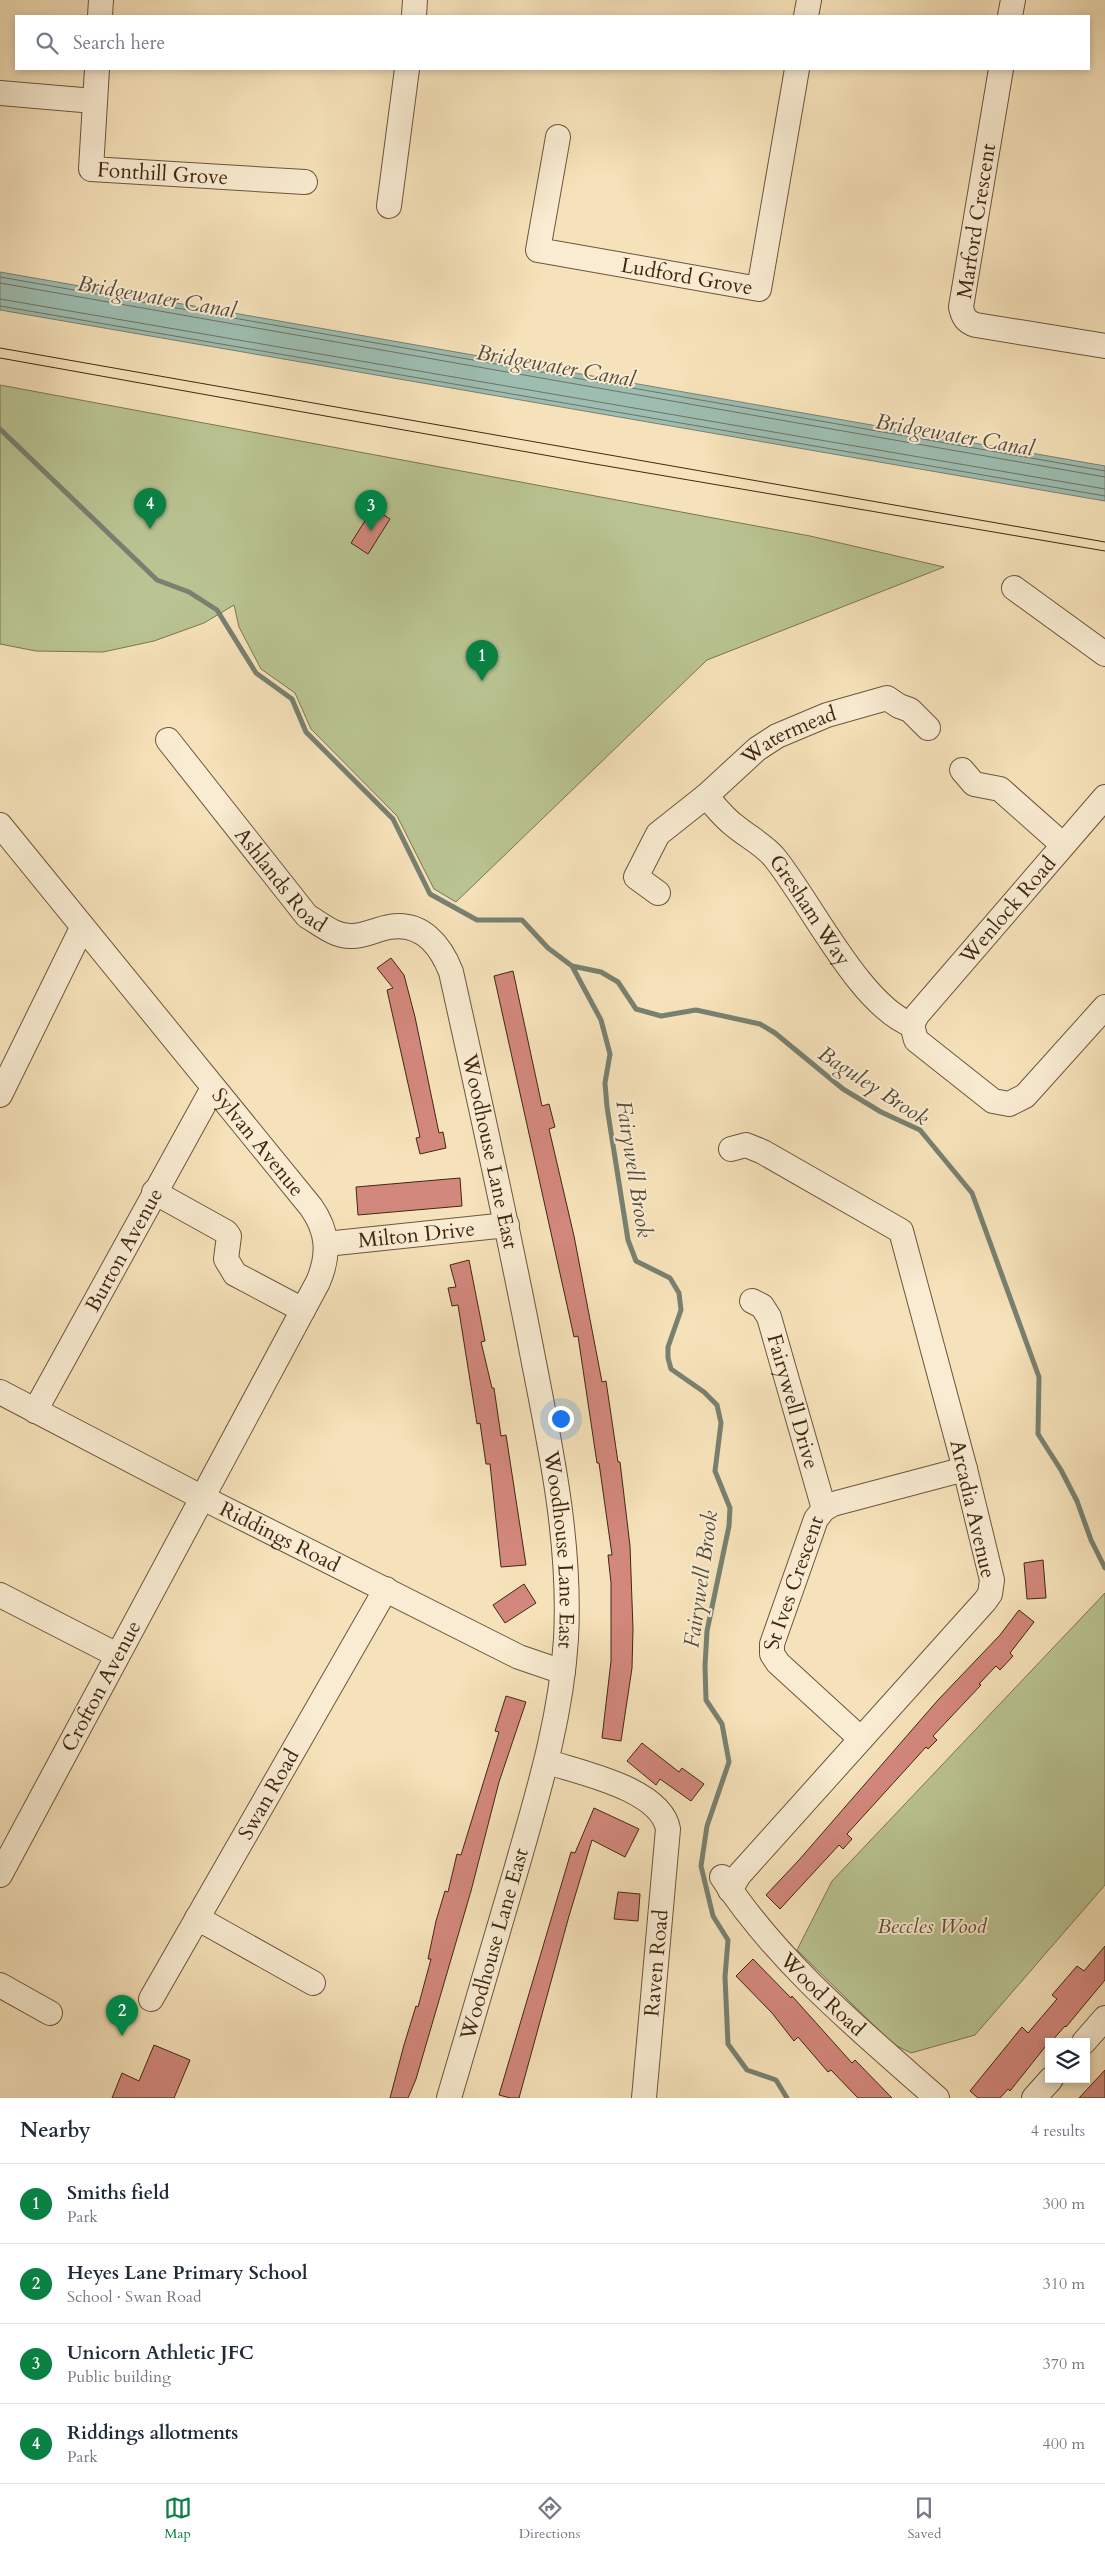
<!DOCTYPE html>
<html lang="en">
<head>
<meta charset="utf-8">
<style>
	body { margin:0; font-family:Cardo,serif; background:#f2f2f3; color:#1f2937 }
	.controls { position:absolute; right:15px; bottom:15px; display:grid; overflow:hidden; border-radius:0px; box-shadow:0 2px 8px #0003 }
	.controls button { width:45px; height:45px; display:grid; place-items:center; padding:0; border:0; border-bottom:1px solid #e0e1e3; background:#fff; color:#1f2937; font:25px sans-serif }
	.you { position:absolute; left:560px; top:1418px; width:18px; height:18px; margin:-12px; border:4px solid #fff; border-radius:50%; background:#1a73e8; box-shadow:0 0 0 8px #1a73e833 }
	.badge { display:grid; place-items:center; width:32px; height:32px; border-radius:50%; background:#0b8043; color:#fff; font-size:16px; font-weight:700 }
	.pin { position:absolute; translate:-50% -41px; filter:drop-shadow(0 1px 2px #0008) }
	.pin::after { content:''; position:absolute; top:26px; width:18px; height:15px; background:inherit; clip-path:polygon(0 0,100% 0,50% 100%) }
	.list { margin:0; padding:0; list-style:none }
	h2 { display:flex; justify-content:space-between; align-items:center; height:65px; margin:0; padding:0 20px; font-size:21px }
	h2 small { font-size:16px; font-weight:400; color:#747a83 }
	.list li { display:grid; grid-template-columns:32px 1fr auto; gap:15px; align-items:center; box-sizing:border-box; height:80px; padding:0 20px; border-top:1px solid #e0e1e3 }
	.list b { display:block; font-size:19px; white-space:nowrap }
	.list p { margin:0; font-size:16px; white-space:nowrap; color:#747a83 }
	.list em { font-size:16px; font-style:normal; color:#747a83 }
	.icon { flex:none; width:28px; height:28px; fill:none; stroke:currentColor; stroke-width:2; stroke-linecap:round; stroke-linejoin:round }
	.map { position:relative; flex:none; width:1105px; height:2098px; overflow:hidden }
	.search { position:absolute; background:#fff; box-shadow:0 2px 8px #0003; left:15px; right:15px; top:15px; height:55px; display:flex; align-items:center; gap:12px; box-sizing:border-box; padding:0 18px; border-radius:0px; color:#747a83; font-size:19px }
	.sheet { height:385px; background:#fff }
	nav { display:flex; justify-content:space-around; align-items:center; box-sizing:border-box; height:70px; border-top:1px solid #e0e1e3; background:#fff; font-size:14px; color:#747a83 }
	nav a { display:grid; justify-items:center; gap:2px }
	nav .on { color:#0b8043 }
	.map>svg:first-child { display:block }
</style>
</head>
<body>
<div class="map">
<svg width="1105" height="2098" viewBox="0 0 1105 2098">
	<rect width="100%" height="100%" fill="#f6e2ba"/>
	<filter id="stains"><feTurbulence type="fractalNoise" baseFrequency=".004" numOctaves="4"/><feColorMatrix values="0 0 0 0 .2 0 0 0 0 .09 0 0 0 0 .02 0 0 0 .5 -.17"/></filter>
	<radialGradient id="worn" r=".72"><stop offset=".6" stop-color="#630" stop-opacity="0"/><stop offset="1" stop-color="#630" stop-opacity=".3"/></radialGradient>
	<path fill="#b9c492" stroke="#7d7652" d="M0,385L810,536L944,567L707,660L456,902L434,889L397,816L311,729L295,693L261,669L239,627L234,605L204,623L154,641L103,652L36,651L0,644Z
		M1105,1593V1885L975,2035L911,2053L893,2044L797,1950L832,1881Z"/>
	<path fill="#9dbdb1" stroke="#788171" d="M0,272L1105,466V501L0,310Z"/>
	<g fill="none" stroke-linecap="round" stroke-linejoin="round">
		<path stroke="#6f7262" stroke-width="1" d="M0,277L1105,471
			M0,283L1105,477
			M0,299L1105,489
			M0,306L1105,496"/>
		<path stroke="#788171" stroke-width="5" d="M0,429L157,580L189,592L217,610L256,673L292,699L306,732L393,819L430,894L477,920H522L548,948L572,966L601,1020L610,1054L605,1083L607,1107L628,1240L636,1261L670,1278L679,1293L681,1310L668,1347V1358L671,1369L704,1392L717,1405L721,1423L715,1471L730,1508L729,1526L707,1631L705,1666L706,1700L722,1724L729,1762L707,1826L701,1866L713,1916L728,1940L725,1977L728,2044L747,2070L776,2080L787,2098
			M572,966L601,972L618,982L636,1009L661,1016L696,1010L760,1024L775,1033L843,1089L881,1112L920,1130L972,1193L1039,1377L1038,1434L1061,1470L1077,1501L1091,1540L1105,1568"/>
	</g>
	<path fill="#d3887d" stroke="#412712" d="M373,508L390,519L368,554L351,543Z
		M391,958L404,975L415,1017L439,1133L443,1132L446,1148L420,1154L416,1138L420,1137L387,990L393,988L377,968Z
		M513,971L542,1106L549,1104L555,1127L549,1129L574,1236L602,1382L606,1381L618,1462H620L630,1546L633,1629L632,1668L621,1741L602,1738L611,1661V1583L608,1555H612L599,1463H597L578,1336L574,1337L567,1305L494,976Z
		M460,1178L462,1206L358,1215L356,1187Z
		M469,1260L485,1341L481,1342L492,1388H494L501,1436L506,1435L526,1565L501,1567L490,1464H486L480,1423L477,1424L458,1305L452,1306L448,1288L456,1287L450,1265Z
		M1043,1560L1046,1598L1027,1599L1024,1563Z
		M524,1584L536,1603L505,1623L493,1605Z
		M1019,1610L1034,1622L1010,1653L1013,1656L1000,1670L996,1666L979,1684L981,1685L933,1736L937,1740L928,1749L926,1747L847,1834L852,1839L843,1849L839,1845L780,1909L766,1895L799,1860L938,1700L1000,1635Z
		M506,1696L526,1702L499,1782L471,1891L416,2079L408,2098H390L404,2045L416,2006L418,2007L431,1959H428L436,1921L445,1891L448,1892L457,1854L461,1855L499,1732L495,1731Z
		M642,1743L679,1772L682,1768L704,1784L691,1801L660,1779L656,1785L627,1761Z
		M594,1808L639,1829L625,1857L592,1840L569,1916L519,2098H510L499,2095L571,1852L575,1853Z
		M618,1892L640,1894L638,1921L614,1919Z
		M1105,1946V1980L1066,2027L1065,2026L1051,2042H1049L1010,2091L1008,2089L1000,2098H978L970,2091L1022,2027L1028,2033L1057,1999L1052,1995L1077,1966L1084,1971Z
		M753,1959L791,1998L792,1996L852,2063L855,2060L892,2098H858L831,2070L828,2072L798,2037L794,2041L772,2013L736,1976Z
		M154,2045L190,2060L174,2098H112L122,2073L139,2081Z
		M1105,2070V2098H1079Z"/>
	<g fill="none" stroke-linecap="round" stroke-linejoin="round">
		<defs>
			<g id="minor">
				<path d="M100,16L101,0"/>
				<path d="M414,16L415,0"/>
				<path d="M806,16L809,0"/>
				<path d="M1010,16L1013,0"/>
				<path id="s1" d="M97,69L91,169L305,182"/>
				<path d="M1001,69L961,307C963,317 966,322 976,325L1105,346"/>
				<path d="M0,93L94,101"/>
				<path id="s2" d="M558,137L538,250L759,289L797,69"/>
				<path d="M389,206L407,69"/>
				<path d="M1014,588L1105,654"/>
				<path id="s3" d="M168,740L307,916C321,924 335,937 352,936C365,936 377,929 389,927C422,921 441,946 451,972C480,1102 509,1232 534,1363C552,1454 571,1546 566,1639C561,1719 538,1793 516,1870C494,1946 471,2022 449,2098"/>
				<path d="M962,770L974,784L1000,789L1062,844"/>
				<path id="s4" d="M706,796C715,806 724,818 735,826C747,836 764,845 774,857C810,901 860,1006 912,1025"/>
				<path id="s5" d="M0,825L311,1207C328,1231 330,1254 318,1282L0,1875"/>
				<path id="s6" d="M658,893L636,877L658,834L706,796L757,749L777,736L827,715L887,698L899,706L910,710L928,728"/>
				<path id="s7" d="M912,1025L917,1015L1105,797"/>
				<path d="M912,1025L916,1040L993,1101L1009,1104L1025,1096L1105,1007"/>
				<path d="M0,1095L82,928"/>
				<path d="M154,1192L226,1232L229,1236L226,1259L235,1274L303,1310"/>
				<path id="s8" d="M326,1244L507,1225"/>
				<path id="s9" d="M752,1301L762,1306L769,1317L824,1509"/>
				<path id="s10" d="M0,1392L201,1497L519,1657L563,1672"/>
				<path id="s11" d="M35,1411L213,1088"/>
				<path d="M0,1595L117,1655"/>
				<path id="s12" d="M861,1739L778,1663L772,1654V1644L816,1519L824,1509L833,1504L965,1469"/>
				<path d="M548,1762C581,1773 661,1789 668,1829L644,2098"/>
				<path id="s13" d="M722,1877C778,1963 861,2031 937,2098"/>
				<path d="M730,1890L739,1875L985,1601L990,1594L992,1580L965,1469L901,1231L763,1152L746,1145L731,1149"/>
				<path d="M197,1918L313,1983"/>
				<path d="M0,1985L50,2013"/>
				<path id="s14" d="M151,1999L386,1589"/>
				<path d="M1084,2042L1105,2018"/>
				<path d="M1034,2098L1051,2079"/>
			</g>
		</defs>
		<use href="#minor" stroke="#6e563c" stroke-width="26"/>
		<use href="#minor" stroke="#f9ecd2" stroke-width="24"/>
		<path stroke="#412712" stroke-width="1" d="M0,348L1105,542
			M0,358L589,463L1105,551"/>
	</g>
	<g text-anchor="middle" stroke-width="4" stroke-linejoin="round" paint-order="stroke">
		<g font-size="21" fill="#412712" stroke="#f9ecd2">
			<text dy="7" stroke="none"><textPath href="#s1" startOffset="172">Fonthill Grove</textPath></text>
			<text transform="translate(976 221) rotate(-81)" y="7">Marford Crescent</text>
			<text dy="7" stroke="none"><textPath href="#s2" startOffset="266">Ludford Grove</textPath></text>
			<text dy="7" stroke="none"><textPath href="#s6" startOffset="241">Watermead</textPath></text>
			<text dy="7" stroke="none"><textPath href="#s3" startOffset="180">Ashlands Road</textPath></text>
			<text dy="7" stroke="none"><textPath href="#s7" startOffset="150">Wenlock Road</textPath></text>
			<text dy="7" stroke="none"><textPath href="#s4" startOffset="156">Gresham Way</textPath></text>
			<text dy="7" stroke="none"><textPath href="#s5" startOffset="409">Sylvan Avenue</textPath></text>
			<text dy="7" stroke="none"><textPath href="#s3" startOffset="580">Woodhouse Lane East</textPath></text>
			<text dy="7" stroke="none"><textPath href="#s8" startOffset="91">Milton Drive</textPath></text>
			<text dy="7" stroke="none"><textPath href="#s11" startOffset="184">Burton Avenue</textPath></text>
			<text dy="7" stroke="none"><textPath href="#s9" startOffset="112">Fairywell Drive</textPath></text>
			<text transform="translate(973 1509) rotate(77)" y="7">Arcadia Avenue</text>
			<text dy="7" stroke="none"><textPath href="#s10" startOffset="315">Riddings Road</textPath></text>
			<text dy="7" stroke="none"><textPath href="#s3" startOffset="985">Woodhouse Lane East</textPath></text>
			<text dy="7" stroke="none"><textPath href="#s12" startOffset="198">St Ives Crescent</textPath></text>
			<text transform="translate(101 1686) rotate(-62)" y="7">Crofton Avenue</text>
			<text dy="7" stroke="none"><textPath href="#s14" startOffset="236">Swan Road</textPath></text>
			<text transform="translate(494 1944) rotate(-74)" y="7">Woodhouse Lane East</text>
			<text transform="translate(656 1963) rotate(-85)" y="7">Raven Road</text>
			<text dy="7" stroke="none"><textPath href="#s13" startOffset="155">Wood Road</textPath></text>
		</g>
		<g font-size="21" font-style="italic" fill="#5f4e32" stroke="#f9ecd2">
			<text x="932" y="1933">Beccles Wood</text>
		</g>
		<g font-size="22" font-style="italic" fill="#584c3a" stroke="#f9ecd2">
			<text transform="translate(157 296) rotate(10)" y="8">Bridgewater Canal</text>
			<text transform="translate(556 365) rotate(10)" y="8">Bridgewater Canal</text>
			<text transform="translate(955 434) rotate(10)" y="8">Bridgewater Canal</text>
			<text transform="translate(874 1085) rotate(33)" y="8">Baguley Brook</text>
			<text transform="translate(635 1169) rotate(81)" y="8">Fairywell Brook</text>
			<text transform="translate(700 1579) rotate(-82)" y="8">Fairywell Brook</text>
		</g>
	</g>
	<rect width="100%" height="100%" filter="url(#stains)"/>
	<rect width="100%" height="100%" fill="url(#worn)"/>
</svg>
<div class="controls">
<button><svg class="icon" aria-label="layers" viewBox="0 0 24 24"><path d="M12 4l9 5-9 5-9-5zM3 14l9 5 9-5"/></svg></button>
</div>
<div class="you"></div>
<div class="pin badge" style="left:482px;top:681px">1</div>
<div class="pin badge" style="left:122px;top:2036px">2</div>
<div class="pin badge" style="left:371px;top:531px">3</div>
<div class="pin badge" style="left:150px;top:529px">4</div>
<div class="search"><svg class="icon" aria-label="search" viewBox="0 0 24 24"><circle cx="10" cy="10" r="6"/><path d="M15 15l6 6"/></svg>Search here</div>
</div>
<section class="sheet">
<h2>Nearby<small>4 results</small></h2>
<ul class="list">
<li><span class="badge">1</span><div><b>Smiths field</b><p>Park</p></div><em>300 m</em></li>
<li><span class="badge">2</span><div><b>Heyes Lane Primary School</b><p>School · Swan Road</p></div><em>310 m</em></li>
<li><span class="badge">3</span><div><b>Unicorn Athletic JFC</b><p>Public building</p></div><em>370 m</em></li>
<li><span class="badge">4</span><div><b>Riddings allotments</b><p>Park</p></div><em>400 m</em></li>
</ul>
</section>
<nav>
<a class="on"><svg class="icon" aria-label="map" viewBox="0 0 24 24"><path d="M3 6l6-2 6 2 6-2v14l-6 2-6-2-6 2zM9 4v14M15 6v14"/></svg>Map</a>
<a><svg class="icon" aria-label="directions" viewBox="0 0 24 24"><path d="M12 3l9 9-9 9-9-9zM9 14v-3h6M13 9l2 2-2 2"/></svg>Directions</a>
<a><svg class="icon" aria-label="saved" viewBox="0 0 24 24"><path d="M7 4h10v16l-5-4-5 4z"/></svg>Saved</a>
</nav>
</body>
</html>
